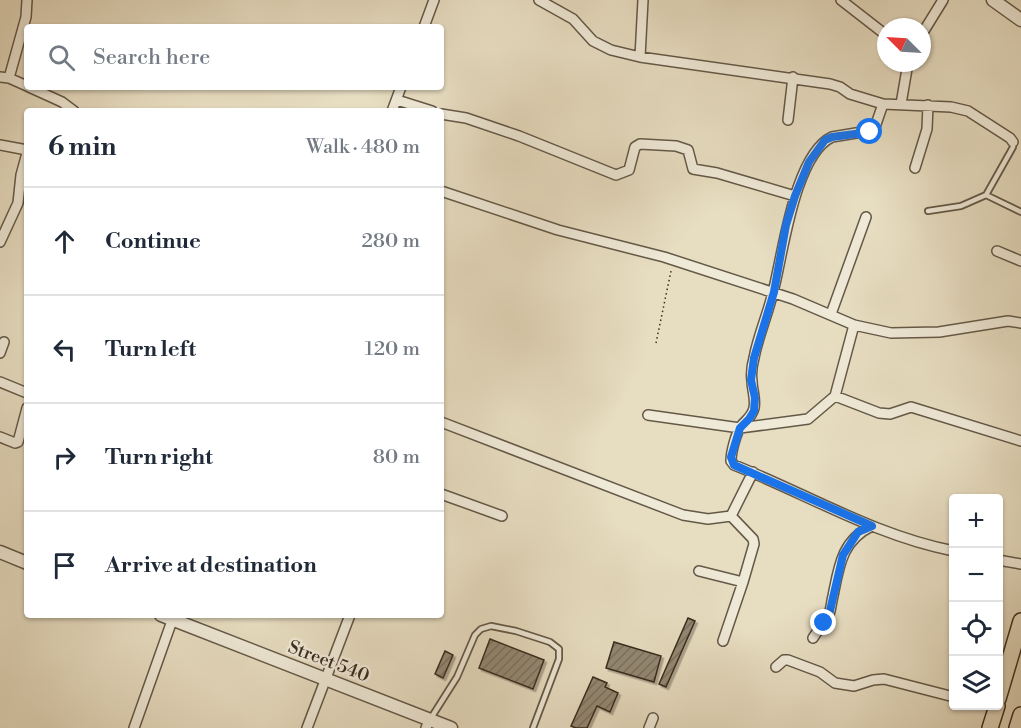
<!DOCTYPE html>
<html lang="en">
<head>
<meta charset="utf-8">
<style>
	body { margin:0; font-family:"Libre Bodoni",serif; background:#f2f2f3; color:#1f2937 }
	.controls { position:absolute; right:18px; bottom:18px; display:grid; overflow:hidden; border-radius:6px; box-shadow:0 2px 4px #0004 }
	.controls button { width:54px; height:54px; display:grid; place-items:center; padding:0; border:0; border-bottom:2px solid #e0e1e3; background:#fff; color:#1f2937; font:30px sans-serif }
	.compass { position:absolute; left:877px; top:18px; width:54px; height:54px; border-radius:50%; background:#fff; box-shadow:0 2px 4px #0004; rotate:294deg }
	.stop { position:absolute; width:18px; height:18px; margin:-14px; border:4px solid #1a73e8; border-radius:50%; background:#fff }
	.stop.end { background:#1a73e8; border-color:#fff; box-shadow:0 2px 6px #0008 }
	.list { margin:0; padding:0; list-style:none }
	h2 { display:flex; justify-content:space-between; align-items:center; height:78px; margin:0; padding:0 24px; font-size:26px }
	h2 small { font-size:20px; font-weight:400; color:#747a83 }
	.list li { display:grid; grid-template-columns:39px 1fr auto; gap:18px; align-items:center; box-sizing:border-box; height:108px; padding:0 24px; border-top:2px solid #e0e1e3 }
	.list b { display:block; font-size:22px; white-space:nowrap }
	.list em { font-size:20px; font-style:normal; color:#747a83 }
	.icon { flex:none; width:33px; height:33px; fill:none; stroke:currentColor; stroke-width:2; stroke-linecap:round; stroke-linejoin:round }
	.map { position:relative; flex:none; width:1021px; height:728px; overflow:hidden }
	.search { position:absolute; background:#fff; box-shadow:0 2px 4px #0004; left:24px; top:24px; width:420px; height:66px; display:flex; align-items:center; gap:15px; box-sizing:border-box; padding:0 21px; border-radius:6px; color:#747a83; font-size:22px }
	.panel { position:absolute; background:#fff; box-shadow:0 2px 4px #0004; left:24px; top:108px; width:420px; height:510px; border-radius:6px }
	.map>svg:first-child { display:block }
</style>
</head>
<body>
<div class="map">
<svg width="1021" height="728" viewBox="0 0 1021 728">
	<defs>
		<pattern id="building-hatch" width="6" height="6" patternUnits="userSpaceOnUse" patternTransform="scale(1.5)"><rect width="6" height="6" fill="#938873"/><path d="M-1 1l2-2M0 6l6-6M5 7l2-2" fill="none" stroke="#796f5e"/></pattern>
		<filter id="shadow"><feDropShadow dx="2.5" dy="2.5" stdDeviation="0" flood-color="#0004"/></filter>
	</defs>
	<rect width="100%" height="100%" fill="#e7ddc1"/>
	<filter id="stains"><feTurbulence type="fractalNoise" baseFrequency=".00333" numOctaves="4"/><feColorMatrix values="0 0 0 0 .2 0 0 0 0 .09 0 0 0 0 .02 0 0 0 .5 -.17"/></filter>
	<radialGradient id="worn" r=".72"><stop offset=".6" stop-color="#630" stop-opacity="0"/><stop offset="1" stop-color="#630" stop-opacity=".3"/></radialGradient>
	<path fill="url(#building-hatch)" stroke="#392b1e" stroke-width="1.5" filter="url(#shadow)" d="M688,618L695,621L666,687L659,684Z
		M490,639L544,660L533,689L479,668Z
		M614,642L661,656L654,682L606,668Z
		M445,651L453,655L443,678L435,674Z
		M593,677L607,683L605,687L618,693L610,712L597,706L587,728H576L571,726Z"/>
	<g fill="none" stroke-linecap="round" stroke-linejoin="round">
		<defs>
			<path id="service" d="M986,195L1021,212
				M928,211L961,206L986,195L1013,147V142
				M431,718L457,677L475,635L481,629L491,626L516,631L550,642L559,649V659L533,728"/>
			<path id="minor" d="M539,0L573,19L593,41L611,50L640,57L830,84L840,87L850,94L883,104L951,107L968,111L1010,138L1013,142
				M841,0L886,35
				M424,27L434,0
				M922,34L943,0
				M640,57L643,0
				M0,77L9,78L27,86
				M9,78L26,17L27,0
				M29,87L62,102L74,111
				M397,100L432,111
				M883,104L874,130L832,137C794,155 783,255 773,292C768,314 758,336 754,358C752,365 751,374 752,381C752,391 756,398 754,408C752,417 746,420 741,426C736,433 731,452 731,461L734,465C807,494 876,536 954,551
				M901,104L908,63
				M392,111L401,87
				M441,114L466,118L519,136L616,175L629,170L635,147L640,144L676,146L688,150L693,169L717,173L795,196
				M788,120L793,77
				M0,145L27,150
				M915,168L927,129L928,105
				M441,191L558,230L664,257L793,299L854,325L891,333L939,332L1008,321L1021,323
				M0,242L18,203L21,175L27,153
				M997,251L1021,261
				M831,314L866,217
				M0,353L4,342
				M0,382L27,393
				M835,396L879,413L890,414L911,407L1021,441
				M648,415L740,428L808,419L835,396L854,325
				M441,422L683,515L708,519L731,516
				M0,437L15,443L18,442L27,408
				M441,494L502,516
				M731,516L753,472
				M998,560L1021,564
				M699,571L743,582
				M813,638C818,629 823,626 827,619C831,613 831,603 833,596C839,566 842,540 872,526
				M723,641L743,582L754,544L753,539L731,516
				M776,667L784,660H788L820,672L835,683L854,686L873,680L884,679L954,697
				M134,728L174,615
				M307,728L350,615
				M426,728L429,720
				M649,728L653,718"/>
			<path id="tertiary" d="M993,0L1021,20
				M0,552L27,563
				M161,615L451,728"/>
			<path id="primary" d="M998,699L1021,621
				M990,728L997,706
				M1017,728L1021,715"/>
		</defs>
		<use href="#service" stroke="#645847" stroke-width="8"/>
		<use href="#minor" stroke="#645847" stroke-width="12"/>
		<use href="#tertiary" stroke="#645847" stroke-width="15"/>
		<use href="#primary" stroke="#392b1e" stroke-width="18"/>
		<path stroke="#392b1e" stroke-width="1.5" stroke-dasharray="1.5 3" stroke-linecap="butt" d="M656,343L671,271"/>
		<use href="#service" stroke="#efe9d7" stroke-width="4.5"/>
		<use href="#minor" stroke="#efe9d7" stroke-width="9"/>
		<use href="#tertiary" stroke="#efe9d7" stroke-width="12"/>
		<use href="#primary" stroke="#e7ddc1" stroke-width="15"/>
	</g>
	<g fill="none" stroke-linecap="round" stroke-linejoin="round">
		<path stroke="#1a73e8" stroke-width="8" d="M824,623L829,615L843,555L858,532L872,526L734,465L731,457L740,428L749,419L754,411L755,398L751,380L754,358L774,292L786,225L795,196L809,162L825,140L832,137L870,132"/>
	</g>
	<g text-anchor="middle" stroke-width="5" stroke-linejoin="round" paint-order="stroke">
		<g font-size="18" fill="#392b1e" stroke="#efe9d7">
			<text transform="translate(329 661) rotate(21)" y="6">Street 540</text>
		</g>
	</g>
	<rect width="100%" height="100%" filter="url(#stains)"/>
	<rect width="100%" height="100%" fill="url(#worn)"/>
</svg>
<div class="controls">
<button>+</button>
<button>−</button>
<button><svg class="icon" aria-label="locate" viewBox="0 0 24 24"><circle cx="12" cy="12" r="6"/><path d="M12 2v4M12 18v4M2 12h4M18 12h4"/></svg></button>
<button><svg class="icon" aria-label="layers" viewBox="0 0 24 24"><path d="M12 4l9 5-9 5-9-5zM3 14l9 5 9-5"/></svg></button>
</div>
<svg class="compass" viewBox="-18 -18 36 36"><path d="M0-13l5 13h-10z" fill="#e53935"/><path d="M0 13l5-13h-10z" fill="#747a83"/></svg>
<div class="stop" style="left:870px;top:132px"></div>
<div class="stop end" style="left:824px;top:623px"></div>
<div class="search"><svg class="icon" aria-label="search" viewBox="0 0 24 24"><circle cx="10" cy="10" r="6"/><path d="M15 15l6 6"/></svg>Search here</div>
<section class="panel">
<h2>6 min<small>Walk · 480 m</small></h2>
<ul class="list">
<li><svg class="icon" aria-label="ahead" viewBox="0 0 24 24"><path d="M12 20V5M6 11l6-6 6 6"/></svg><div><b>Continue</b></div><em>280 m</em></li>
<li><svg class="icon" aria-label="left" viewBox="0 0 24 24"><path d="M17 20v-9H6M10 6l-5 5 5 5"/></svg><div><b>Turn left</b></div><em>120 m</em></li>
<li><svg class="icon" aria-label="right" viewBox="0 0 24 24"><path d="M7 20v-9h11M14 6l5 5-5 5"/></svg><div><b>Turn right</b></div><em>80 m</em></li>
<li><svg class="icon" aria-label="arrive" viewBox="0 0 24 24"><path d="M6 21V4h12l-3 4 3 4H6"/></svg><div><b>Arrive at destination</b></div></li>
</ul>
</section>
</div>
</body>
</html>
